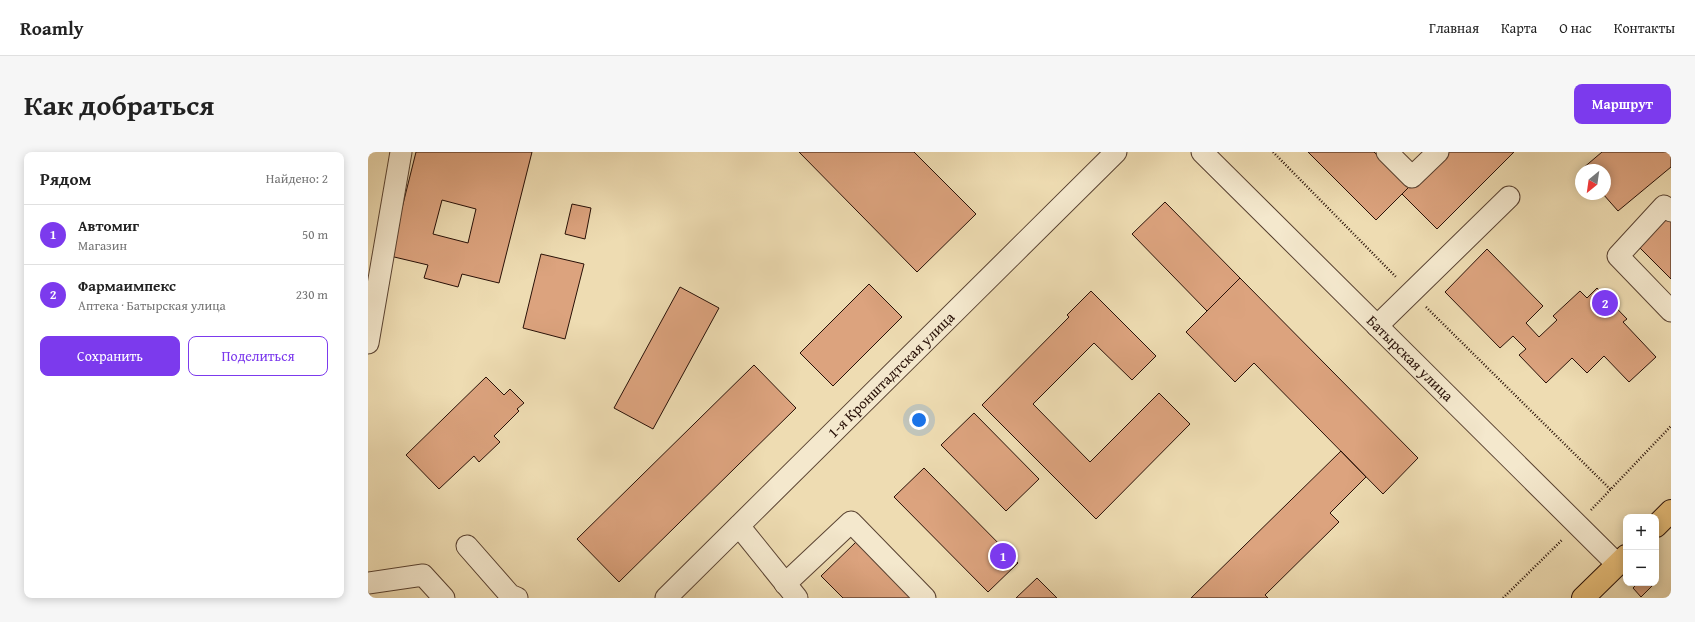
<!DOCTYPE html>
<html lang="ru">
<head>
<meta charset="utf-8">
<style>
	body { margin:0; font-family:"Gentium Book Plus",serif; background:#f6f6f6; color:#222 }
	.controls { position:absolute; right:12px; bottom:12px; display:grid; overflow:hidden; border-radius:8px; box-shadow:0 2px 10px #0003 }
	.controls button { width:36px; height:36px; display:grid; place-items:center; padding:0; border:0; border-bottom:1px solid #e0e0e0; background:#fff; color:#222; font:20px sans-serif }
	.compass { position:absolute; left:1207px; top:12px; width:36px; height:36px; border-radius:50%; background:#fff; box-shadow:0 2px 10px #0003; rotate:209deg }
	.you { position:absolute; left:551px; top:268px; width:14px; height:14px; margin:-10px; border:3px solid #fff; border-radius:50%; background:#1a73e8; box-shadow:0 0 0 6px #1a73e833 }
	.badge { display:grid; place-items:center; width:26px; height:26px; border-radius:50%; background:#7c3aed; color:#fff; font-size:13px; font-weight:700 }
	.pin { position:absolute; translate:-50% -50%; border:2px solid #fff; box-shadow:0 1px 4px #0006 }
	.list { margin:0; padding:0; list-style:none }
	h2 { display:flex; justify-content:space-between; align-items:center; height:52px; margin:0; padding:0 16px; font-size:17px }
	h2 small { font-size:13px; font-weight:400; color:#767676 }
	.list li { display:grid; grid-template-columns:26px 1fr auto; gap:12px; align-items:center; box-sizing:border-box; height:60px; padding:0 16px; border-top:1px solid #e0e0e0 }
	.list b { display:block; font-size:15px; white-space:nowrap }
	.list p { margin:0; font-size:13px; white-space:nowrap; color:#767676 }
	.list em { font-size:13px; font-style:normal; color:#767676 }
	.actions { display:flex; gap:8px; padding:12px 16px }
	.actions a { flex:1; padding:9px 0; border:1px solid #7c3aed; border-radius:8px; text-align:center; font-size:14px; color:#7c3aed }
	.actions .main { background:#7c3aed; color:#fff }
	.map { position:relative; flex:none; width:1303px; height:446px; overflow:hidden; border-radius:8px }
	header { display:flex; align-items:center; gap:24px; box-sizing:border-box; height:56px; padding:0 20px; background:#fff; border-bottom:1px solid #e0e0e0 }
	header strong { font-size:19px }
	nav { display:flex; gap:22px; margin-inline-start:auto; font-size:14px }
	.intro { display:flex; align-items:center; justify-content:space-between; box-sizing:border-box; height:96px; padding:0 24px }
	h1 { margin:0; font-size:28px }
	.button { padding:10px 18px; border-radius:8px; background:#7c3aed; color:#fff; font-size:14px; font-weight:700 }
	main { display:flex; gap:24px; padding:0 24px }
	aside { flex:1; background:#fff; border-radius:8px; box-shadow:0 2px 10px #0003 }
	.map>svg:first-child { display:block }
</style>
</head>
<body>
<header>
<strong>Roamly</strong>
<nav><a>Главная</a><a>Карта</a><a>О нас</a><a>Контакты</a></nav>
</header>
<div class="intro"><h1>Как добраться</h1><a class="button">Маршрут</a></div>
<main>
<aside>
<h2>Рядом<small>Найдено: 2</small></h2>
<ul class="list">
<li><span class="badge">1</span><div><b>Автомиг</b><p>Магазин</p></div><em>50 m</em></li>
<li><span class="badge">2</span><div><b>Фармаимпекс</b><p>Аптека · Батырская улица</p></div><em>230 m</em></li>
</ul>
<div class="actions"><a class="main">Сохранить</a><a>Поделиться</a></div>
</aside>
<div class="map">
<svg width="1303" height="446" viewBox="0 0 1303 446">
	<rect width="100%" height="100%" fill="#eedcb2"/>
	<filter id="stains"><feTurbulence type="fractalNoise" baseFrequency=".005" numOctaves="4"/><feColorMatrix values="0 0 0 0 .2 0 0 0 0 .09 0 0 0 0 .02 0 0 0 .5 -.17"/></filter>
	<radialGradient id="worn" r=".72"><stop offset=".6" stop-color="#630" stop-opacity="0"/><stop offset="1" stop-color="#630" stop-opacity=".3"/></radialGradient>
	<path fill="#dca37e" stroke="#281007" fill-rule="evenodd" d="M48,0H164L131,131L94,122L90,135L56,126L60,113L22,104ZM74,48L108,57L100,91L65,82Z
		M431,0H546L608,62L549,120Z
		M940,0H1006L1041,35L1008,68Z
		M1076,0H1146L1069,77L1034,42Z
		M1234,0H1303V15L1250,59L1235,42H1237V18L1214,17Z
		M797,50L872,126L839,159L764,82Z
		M204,52L223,56L217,87L197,82Z
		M1300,64L1303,66V127L1270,94Z
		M1119,97L1175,154L1158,171L1171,185L1189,168L1185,164L1212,139L1219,146L1229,136L1259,167L1255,170L1288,205L1261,230L1236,204L1219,221L1204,206L1178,231L1151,203L1158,197L1145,184L1132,196L1077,140Z
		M173,102L216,112L197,187L155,176Z
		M872,126L1050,306L1015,342L886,211L867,230L818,180Z
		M501,132L534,165L465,234L432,201Z
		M312,135L351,156L285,277L246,256Z
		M723,139L788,204L764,228L726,191L665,252L722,310L791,241L822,272L728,367L614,253L701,165L699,163Z
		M386,213L428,256L251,430L209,387Z
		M118,225L136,243L142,237L156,251L149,257L151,259L126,284L132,290L111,310L106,304L71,337L38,303Z
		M606,261L671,327L638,359L573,293Z
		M973,299L998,325L962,361L971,370L897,443L900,446H823Z
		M556,316L650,411L620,440L526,345Z
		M488,390L543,446H475L453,424Z
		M669,426L689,446H648Z
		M1270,431H1282L1284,434L1273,445L1265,436Z"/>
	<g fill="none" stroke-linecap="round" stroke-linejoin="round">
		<defs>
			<g id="minor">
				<path id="s1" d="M834,0L1249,412"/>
				<path d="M1019,0L1044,25L1070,0"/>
				<path d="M1303,59L1296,54L1250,104L1303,159"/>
				<path d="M1009,174L1141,45"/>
				<path d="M0,191L33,0"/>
				<path d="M371,374L429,446"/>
				<path d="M99,394L142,443L149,446"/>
				<path d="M0,431L55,423L76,446"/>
				<path d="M417,432L483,370L557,446"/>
				<path id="s2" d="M298,446L748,0"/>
			</g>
			<path id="major" d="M1288,374L1303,359
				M1215,446L1258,404"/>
		</defs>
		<use href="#minor" stroke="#5a4332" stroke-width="23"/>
		<use href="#major" stroke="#281007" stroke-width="24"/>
		<path stroke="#281007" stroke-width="2.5" stroke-dasharray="1 2" stroke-linecap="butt" d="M905,0L1029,126
			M1058,155L1243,338
			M1223,358L1303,274
			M1135,446L1194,388"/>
		<use href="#minor" stroke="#f4e8cd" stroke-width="21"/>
		<use href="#major" stroke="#e7be79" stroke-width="22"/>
	</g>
	<g text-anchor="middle" stroke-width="4" stroke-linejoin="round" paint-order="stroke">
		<g font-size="15" fill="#281007" stroke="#f4e8cd">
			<text dy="5" stroke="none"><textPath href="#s1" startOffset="293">Батырская улица</textPath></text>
			<text dy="5" stroke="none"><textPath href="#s2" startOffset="317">1-я Кронштадтская улица</textPath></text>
		</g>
	</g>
	<rect width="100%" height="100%" filter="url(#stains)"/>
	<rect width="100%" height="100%" fill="url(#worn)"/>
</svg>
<div class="controls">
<button>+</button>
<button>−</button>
</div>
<svg class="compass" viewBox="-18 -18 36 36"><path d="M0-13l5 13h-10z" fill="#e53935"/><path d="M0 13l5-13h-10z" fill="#767676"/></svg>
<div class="you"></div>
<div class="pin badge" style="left:635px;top:404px">1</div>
<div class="pin badge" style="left:1237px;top:151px">2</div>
</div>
</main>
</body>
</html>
